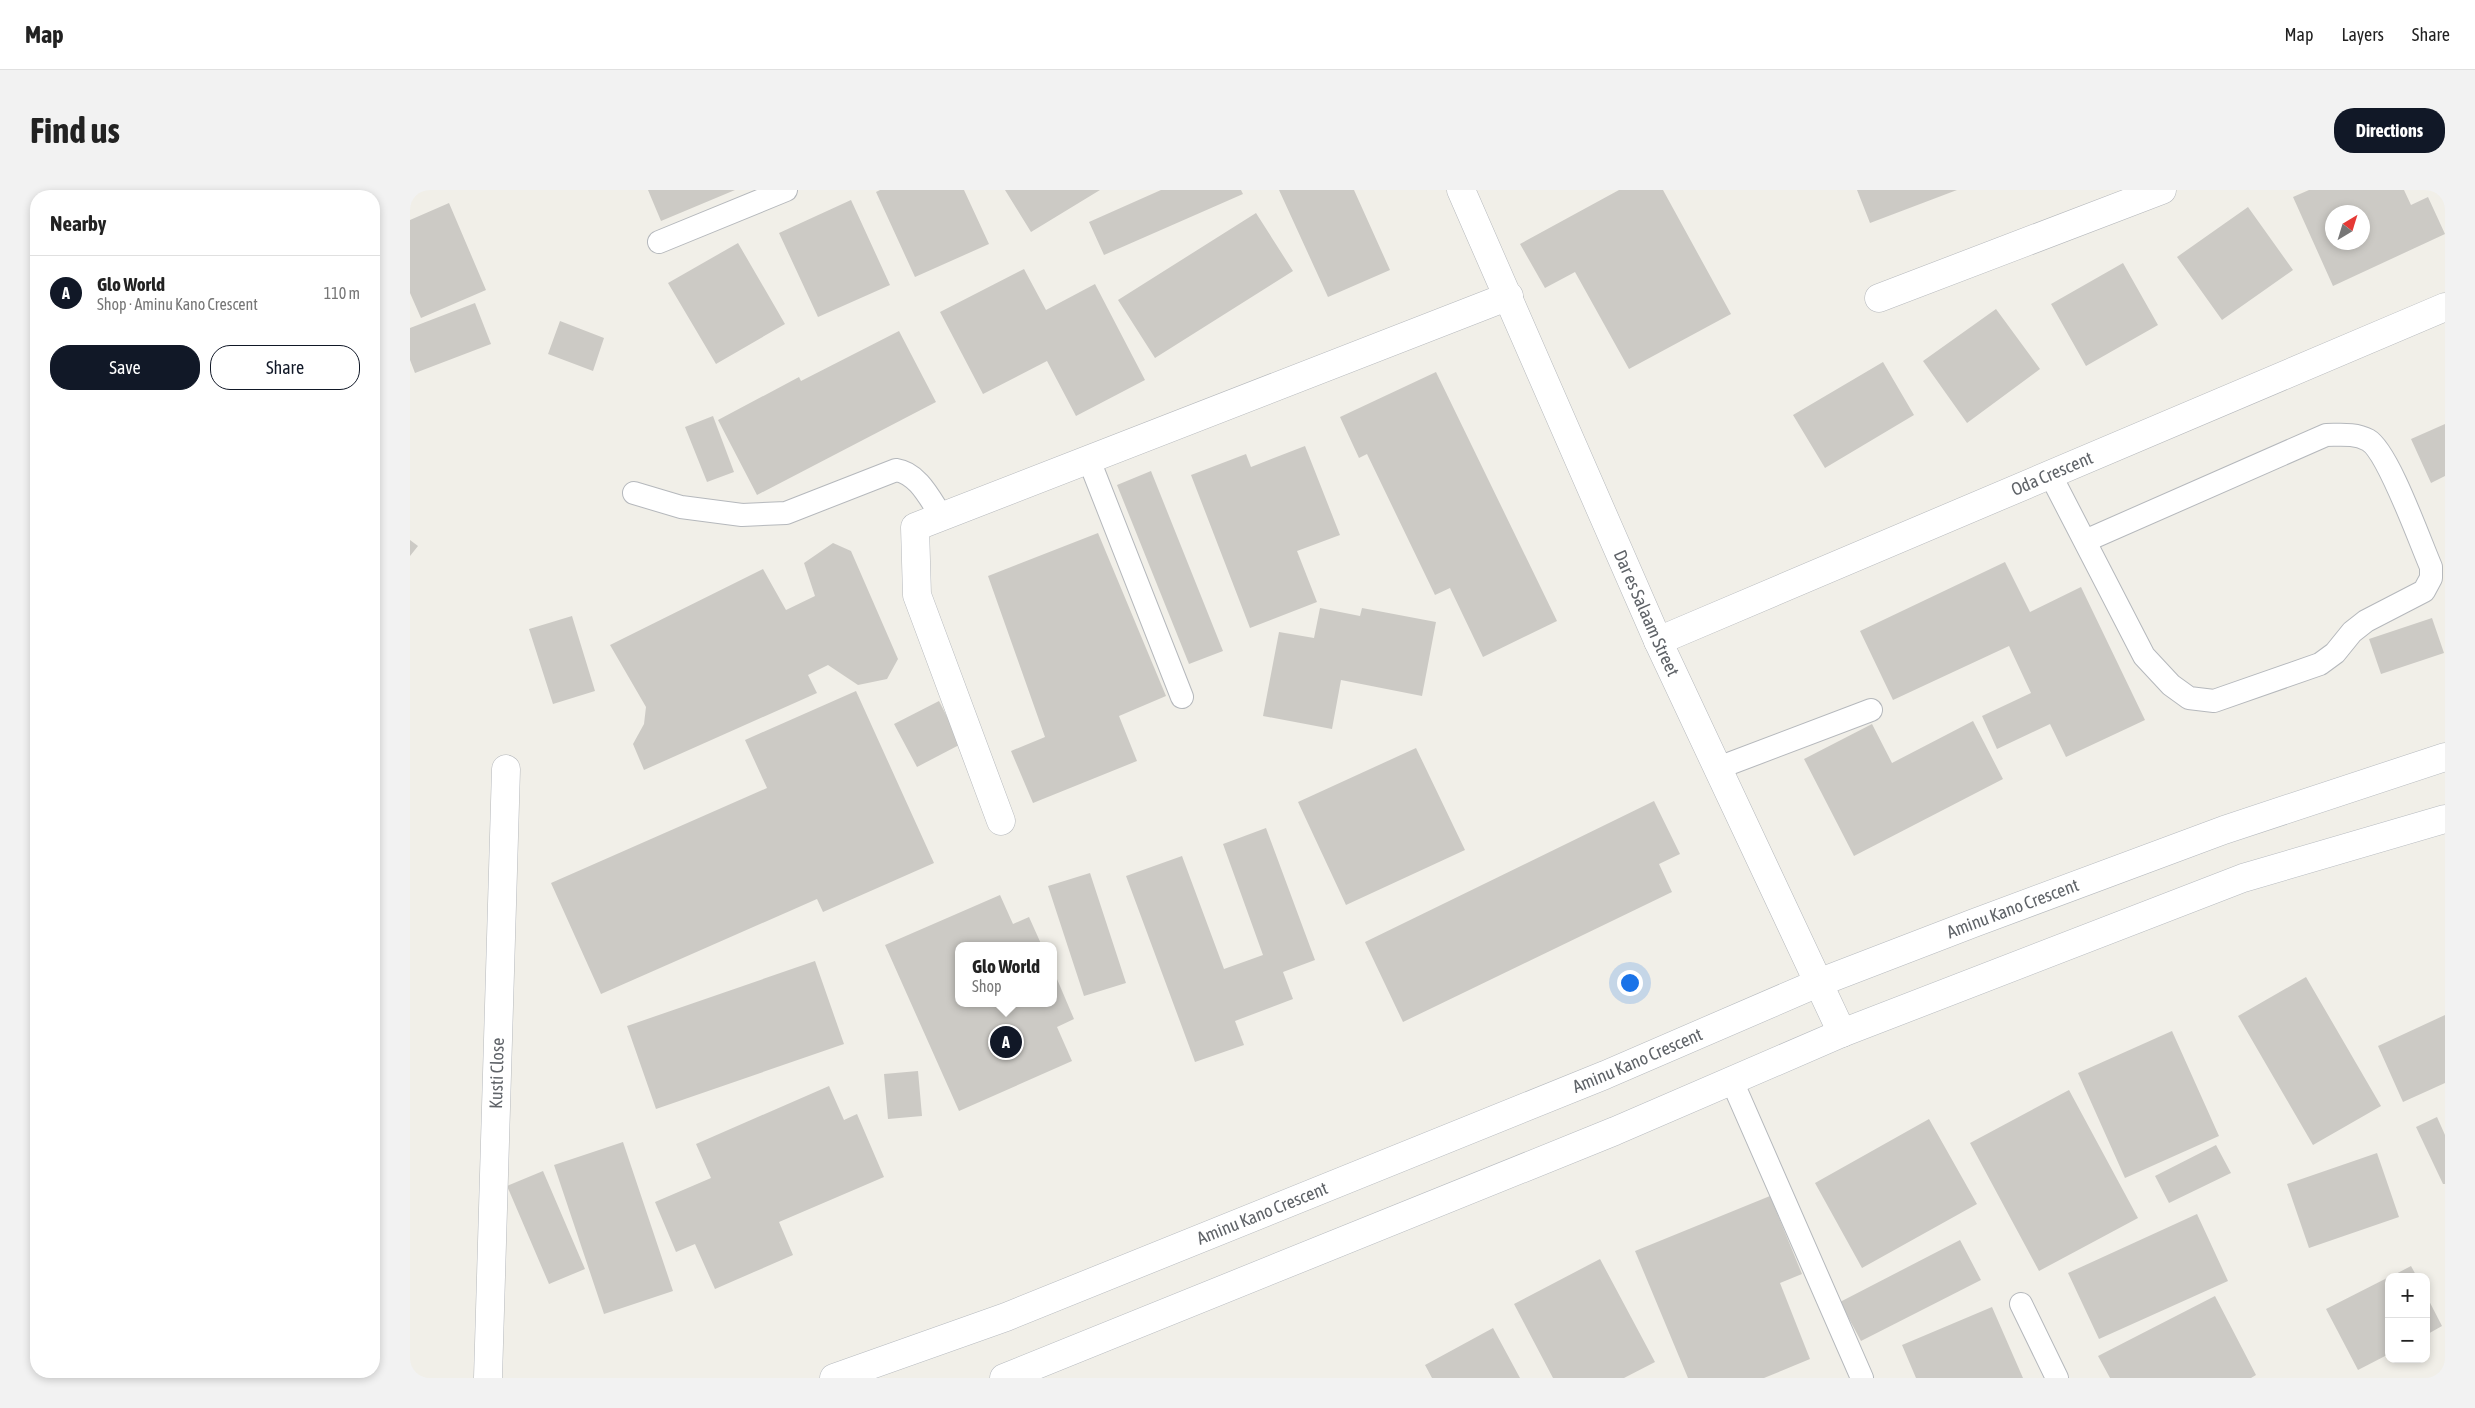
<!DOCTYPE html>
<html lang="en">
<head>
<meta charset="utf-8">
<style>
	body { margin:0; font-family:"Asap Condensed",sans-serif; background:#f2f2f2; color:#222 }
	.controls { position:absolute; right:15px; bottom:15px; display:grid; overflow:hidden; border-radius:10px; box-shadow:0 2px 8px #0003 }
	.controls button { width:45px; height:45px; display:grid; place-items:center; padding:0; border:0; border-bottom:1px solid #e0e0e0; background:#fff; color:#222; font:25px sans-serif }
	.compass { position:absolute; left:1915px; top:15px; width:45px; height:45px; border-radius:50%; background:#fff; box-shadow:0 2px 8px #0003; rotate:38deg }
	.you { position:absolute; left:1219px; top:792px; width:18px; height:18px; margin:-12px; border:4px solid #fff; border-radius:50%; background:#1a73e8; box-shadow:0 0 0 8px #1a73e833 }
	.badge { display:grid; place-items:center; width:32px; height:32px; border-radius:50%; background:#111827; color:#fff; font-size:16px; font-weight:700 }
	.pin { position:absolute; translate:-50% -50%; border:2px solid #fff; box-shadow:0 1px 5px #0006 }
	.popup { position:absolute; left:545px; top:752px; width:102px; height:65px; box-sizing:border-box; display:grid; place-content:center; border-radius:10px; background:#fff; filter:drop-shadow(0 1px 4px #0005); font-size:16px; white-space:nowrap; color:#767676 }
	.popup b { font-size:19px; color:#222 }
	.popup::after { content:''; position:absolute; left:50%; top:100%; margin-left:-10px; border:10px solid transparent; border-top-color:#fff }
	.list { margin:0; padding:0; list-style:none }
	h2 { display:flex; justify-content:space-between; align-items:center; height:65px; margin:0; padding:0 20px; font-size:21px }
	h2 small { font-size:16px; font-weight:400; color:#767676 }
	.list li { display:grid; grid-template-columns:32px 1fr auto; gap:15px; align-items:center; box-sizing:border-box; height:75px; padding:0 20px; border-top:1px solid #e0e0e0 }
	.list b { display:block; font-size:19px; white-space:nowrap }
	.list p { margin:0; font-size:16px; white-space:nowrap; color:#767676 }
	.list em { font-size:16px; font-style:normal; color:#767676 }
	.actions { display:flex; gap:10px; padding:15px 20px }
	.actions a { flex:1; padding:11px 0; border:1px solid #111827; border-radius:20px; text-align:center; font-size:18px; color:#111827 }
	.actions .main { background:#111827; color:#fff }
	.map { position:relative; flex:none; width:2035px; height:1188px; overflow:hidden; border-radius:20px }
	header { display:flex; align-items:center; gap:30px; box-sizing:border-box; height:70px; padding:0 25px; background:#fff; border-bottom:1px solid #e0e0e0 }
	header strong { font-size:24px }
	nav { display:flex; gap:28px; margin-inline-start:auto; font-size:18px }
	.intro { display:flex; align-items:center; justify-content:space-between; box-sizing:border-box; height:120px; padding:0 30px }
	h1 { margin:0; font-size:35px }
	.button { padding:12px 22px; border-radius:20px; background:#111827; color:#fff; font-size:18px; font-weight:700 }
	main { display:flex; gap:30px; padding:0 30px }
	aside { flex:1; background:#fff; border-radius:20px; box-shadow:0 2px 8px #0003 }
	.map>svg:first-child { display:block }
</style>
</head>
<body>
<header>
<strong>Map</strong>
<nav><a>Map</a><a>Layers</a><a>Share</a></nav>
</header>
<div class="intro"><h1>Find us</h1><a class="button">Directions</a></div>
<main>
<aside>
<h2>Nearby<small></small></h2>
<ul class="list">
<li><span class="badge">A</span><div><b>Glo World</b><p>Shop · Aminu Kano Crescent</p></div><em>110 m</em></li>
</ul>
<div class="actions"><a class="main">Save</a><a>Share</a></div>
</aside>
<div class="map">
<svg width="2035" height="1188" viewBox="0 0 2035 1188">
	<rect width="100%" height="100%" fill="#f1efe8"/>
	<path fill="#cccac5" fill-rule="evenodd" d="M238,0H325L251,31Z
		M470,0H554L579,54L505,87L466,2Z
		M595,0H690L621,42Z
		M751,0H831L833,4L694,65L679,32Z
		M869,0H944L980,80L918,107Z
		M1209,0H1253L1321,124L1219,179L1165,82L1135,98L1110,54Z
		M1447,0H1547L1460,33Z
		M1899,0H1994L2001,15L2018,7L2035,44L1923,96L1883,7ZM1922,22H1952V52H1922Z
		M441,10L480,95L408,127L369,43Z
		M39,13L76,100L11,128L0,103V30Z
		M1838,17L1883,80L1812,130L1767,67Z
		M846,23L883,81L745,168L708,110Z
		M328,53L375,134L306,174L258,93Z
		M1713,73L1748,135L1676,176L1641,114Z
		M614,79L636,120L685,94L735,190L666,226L637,171L573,204L530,122Z
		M65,113L81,154L5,183L0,170V138Z
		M1586,119L1630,179L1557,233L1513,171Z
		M150,131L194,148L183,181L138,164Z
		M489,141L526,212L347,305L308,230L389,187L391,191Z
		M1473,172L1504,225L1415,278L1383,225Z
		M1026,182L1147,431L1073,467L1040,398L1025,405L957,264L949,268L930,227Z
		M303,226L324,282L297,292L275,237Z
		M2035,234V286L2021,293L2001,249Z
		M895,256L930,345L887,361L907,412L840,438L781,285L836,264L841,277Z
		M741,281L813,461L779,474L707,295Z
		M688,343L756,506L709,526L727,571L623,613L601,561L635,547L578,386Z
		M0,350L8,356L0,366Z
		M423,353L441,361L488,469L477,489L448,495L418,475L398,485L407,503L234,580L223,554L234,534L236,517L200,455L353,379L376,420L405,406L394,373Z
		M1595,372L1620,422L1671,397L1735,530L1656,567L1640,534L1587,559L1572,526L1621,503L1599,456L1483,510L1450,441Z
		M910,418L950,426L952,418L1026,432L1012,506L931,490L922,539L853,526L869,442L904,448Z
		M162,426L185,501L143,514L119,439Z
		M2022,428L2034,463L1971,484L1959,449Z
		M446,501L524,673L413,722L407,709L191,804L141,693L357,598L335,550Z
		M529,511L551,554L507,577L484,534Z
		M1563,531L1593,589L1444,666L1394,569L1462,534L1482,573Z
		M1006,558L1055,660L936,715L888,612Z
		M1244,611L1270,664L1249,674L1262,702L993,832L955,752Z
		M856,638L905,770L873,782L883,809L825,831L834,855L785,872L716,686L772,666L814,779L853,765L813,654Z
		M680,683L716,793L674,806L638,696Z
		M590,705L603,734L619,727L632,756H548V813H644V782L664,829L647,837L662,871L549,921L475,755Z
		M405,771L434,854L246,919L217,836Z
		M1896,787L1971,916L1903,955L1828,826Z
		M2035,825V893L1993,912L1968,856Z
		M1762,841L1809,946L1715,988L1668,883Z
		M508,881L512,926L478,929L474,884Z
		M419,896L434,930L447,924L474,987L369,1032L383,1065L305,1099L285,1054L266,1062L245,1012L301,988L286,954Z
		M1659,900L1728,1028L1629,1081L1560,953Z
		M2027,927L2035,945V994H2033L2006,937Z
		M1519,929L1567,1014L1452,1078L1405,993Z
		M213,952L263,1101L194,1124L144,975Z
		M1806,955L1821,983L1759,1013L1745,986Z
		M1967,963L1989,1027L1899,1058L1877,994Z
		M133,981L175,1079L139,1094L97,996Z
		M1360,1006L1392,1084L1370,1093L1400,1169L1354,1188H1278L1225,1061Z
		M1787,1024L1818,1091L1689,1149L1658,1083Z
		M1550,1050L1571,1090L1451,1151L1430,1112Z
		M1190,1069L1245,1172L1214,1188H1143L1104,1114Z
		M2001,1076L2007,1087H1980Z
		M1979,1087V1164L1948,1180L1916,1119Z
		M2016,1105L2032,1136L2016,1145Z
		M1805,1106L1846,1185L1841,1188H1700L1688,1166Z
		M1582,1117L1613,1188H1506L1492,1155Z
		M1083,1138L1110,1188H1022L1015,1175Z"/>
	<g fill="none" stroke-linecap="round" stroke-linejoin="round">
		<defs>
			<path id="lane" d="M249,52L376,0
				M679,270L772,507
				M1640,284L1734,466L1761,495L1779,508L1804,511L1910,474L1925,463L1942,442L1956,431L2014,401L2021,388V377C2010,352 1978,261 1958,250C1945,243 1930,245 1916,245L1675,351
				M224,303L271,317L332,325L376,323L486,280C508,283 520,309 532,327
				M1308,578L1461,520
				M1322,891L1452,1188
				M1611,1114L1647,1188"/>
			<g id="street">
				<path id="s1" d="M1051,0L1248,451L1432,843"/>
				<path d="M1469,108L1752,0"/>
				<path id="s2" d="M1248,451L2035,117"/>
				<path d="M591,631L507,405L505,337L1099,106"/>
				<path id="s3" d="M78,1188L96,579"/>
			</g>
			<g id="secondary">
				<path id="s4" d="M424,1188L596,1127L1195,885L1408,793L1564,733L1814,640L2035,567"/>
				<path d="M594,1188L1205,941L1432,843L1833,688L2035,629"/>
			</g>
		</defs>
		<use href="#lane" stroke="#b5b8bc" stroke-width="24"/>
		<use href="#street" stroke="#b5b8bc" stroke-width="29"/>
		<use href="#secondary" stroke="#b6babf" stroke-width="29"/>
		<use href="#lane" stroke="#fff" stroke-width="22"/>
		<use href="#street" stroke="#fff" stroke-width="28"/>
		<use href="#secondary" stroke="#fff" stroke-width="28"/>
	</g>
	<g text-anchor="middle" stroke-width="4" stroke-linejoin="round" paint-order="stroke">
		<g font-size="18" fill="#5f6368" stroke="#fff">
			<text dy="6" stroke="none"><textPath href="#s2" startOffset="428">Oda Crescent</textPath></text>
			<text dy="6" stroke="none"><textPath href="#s1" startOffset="462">Dar es Salaam Street</textPath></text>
			<text dy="6" stroke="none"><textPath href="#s4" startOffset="1269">Aminu Kano Crescent</textPath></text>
			<text dy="6" stroke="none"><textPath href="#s4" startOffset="864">Aminu Kano Crescent</textPath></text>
			<text dy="6" stroke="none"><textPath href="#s3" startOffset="305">Kusti Close</textPath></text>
			<text dy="6" stroke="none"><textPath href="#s4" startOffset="459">Aminu Kano Crescent</textPath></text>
		</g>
	</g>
</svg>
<div class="controls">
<button>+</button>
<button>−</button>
</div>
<svg class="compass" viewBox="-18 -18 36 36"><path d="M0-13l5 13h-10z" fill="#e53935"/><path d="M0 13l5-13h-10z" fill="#767676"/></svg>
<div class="you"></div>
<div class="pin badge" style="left:596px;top:852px">A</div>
<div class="popup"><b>Glo World</b>Shop</div>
</div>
</main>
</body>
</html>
